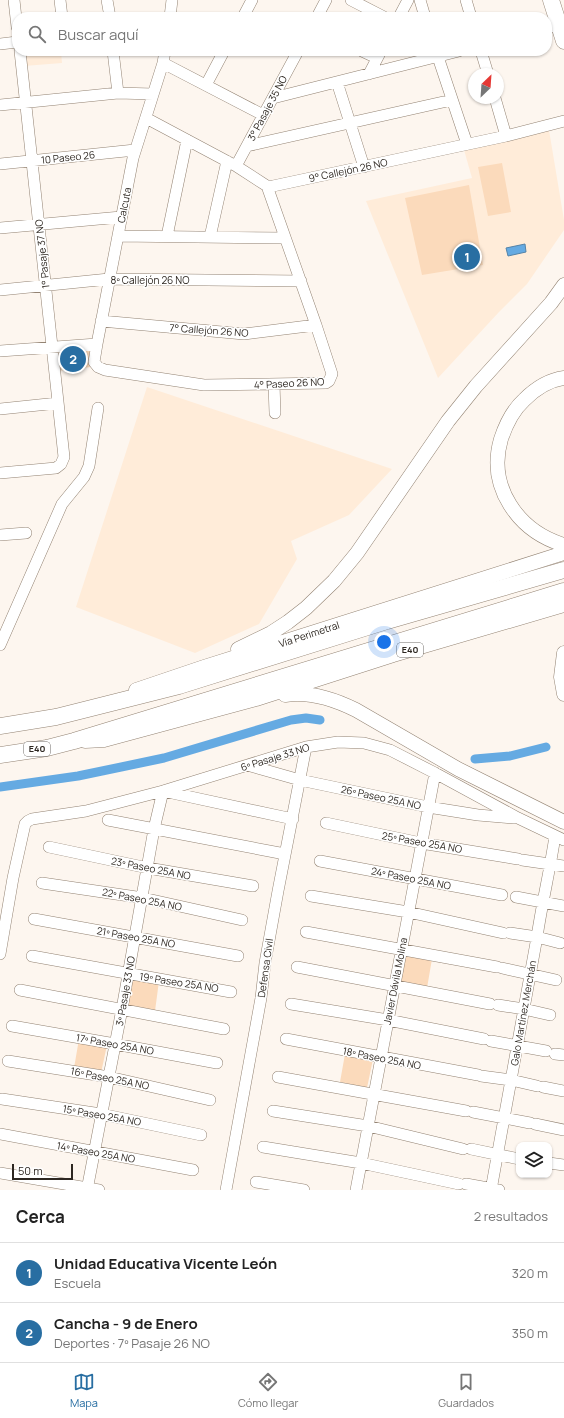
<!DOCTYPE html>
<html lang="es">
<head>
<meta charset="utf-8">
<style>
	body { margin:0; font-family:Manrope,sans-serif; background:#f2f2f2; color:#222 }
	.controls { position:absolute; right:12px; bottom:12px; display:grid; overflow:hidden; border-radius:8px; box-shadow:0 1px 3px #0004 }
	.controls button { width:36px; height:36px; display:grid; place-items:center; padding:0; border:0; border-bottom:1px solid #e0e0e0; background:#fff; color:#222; font:20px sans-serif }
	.compass { position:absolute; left:468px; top:68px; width:36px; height:36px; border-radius:50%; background:#fff; box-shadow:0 1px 3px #0004; rotate:25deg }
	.scale { position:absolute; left:12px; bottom:10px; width:61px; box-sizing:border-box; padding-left:4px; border:2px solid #2d2721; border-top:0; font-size:11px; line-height:14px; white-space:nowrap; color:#2d2721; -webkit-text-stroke:3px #fff; paint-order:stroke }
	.you { position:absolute; left:384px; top:642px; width:14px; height:14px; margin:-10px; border:3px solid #fff; border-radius:50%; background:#1a73e8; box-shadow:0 0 0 6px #1a73e833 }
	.badge { display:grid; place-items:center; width:26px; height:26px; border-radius:50%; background:#286ea2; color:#fff; font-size:13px; font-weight:700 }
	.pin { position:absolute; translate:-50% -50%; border:2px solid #fff; box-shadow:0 1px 4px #0006 }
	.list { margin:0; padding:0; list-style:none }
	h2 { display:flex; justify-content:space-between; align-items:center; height:52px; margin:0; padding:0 16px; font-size:17px }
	h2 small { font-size:13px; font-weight:400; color:#767676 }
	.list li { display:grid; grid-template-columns:26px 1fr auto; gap:12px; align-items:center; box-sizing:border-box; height:60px; padding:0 16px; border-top:1px solid #e0e0e0 }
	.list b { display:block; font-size:15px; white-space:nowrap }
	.list p { margin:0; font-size:13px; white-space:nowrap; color:#767676 }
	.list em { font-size:13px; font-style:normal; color:#767676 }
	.icon { flex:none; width:22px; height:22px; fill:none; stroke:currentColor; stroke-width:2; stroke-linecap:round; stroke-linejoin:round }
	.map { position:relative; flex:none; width:564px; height:1190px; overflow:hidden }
	.search { position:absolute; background:#fff; box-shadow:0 1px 3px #0004; left:12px; right:12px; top:12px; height:44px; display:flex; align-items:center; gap:10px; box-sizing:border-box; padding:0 14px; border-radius:16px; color:#767676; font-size:15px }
	.sheet { height:172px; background:#fff }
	nav { display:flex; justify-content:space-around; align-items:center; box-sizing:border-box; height:56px; border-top:1px solid #e0e0e0; background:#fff; font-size:11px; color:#767676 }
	nav a { display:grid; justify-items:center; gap:2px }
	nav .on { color:#286ea2 }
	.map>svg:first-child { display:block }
</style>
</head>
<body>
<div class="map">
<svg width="564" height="1190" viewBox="0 0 564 1190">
	<rect width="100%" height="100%" fill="#fdf6ef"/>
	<path fill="#ffecd9" d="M22,51H61L62,63L24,66Z
		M549,130L564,220V230L527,284L499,312L438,378L366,201L472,178L464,150Z
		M147,387L392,469L349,515L291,541L297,559L259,624L195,653L76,607Z"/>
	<path fill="#fbdabb" d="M502,163L511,212L488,216L478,167Z
		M469,185L483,265L422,275L405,198Z
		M90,348L91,367L57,371L55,351Z
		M402,953L432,959L427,988L396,982Z
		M130,976L159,981L155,1011L124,1006Z
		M79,1039L107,1045L101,1073L74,1068Z
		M345,1054L373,1059L367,1088L340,1082Z"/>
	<path fill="#65aae2" stroke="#5483a8" d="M525,244L526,252L508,256L506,248Z"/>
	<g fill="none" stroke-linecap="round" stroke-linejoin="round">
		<path stroke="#65aae2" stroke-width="9" d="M475,759L510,756L546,747
			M0,787L78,776L164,758L291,720L306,718L320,720"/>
		<defs>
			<path id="minor" d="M14,0L17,27
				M60,0L62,17
				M107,0L110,17
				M351,0L384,17
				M420,0L425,17
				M466,0L471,17
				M170,17L172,0
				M243,17L252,0
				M317,17L326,0
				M399,17L408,0
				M547,28L559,25
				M0,44L17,42
				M113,51L118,93
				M165,51L163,63L133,158L97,344L94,362L98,367L105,370L204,385L326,383L329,381L332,374L316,325L267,186
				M362,51L377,58
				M436,51L467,144
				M481,51L488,74
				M163,63L263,115
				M369,74L381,51
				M337,82L364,167
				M206,85L224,51
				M273,98L459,51
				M495,98L506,136
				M0,105L118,93L153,94
				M146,118L236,166L267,186H273L506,136L564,121
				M247,146L452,100
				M0,164L135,150
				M236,166L298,51
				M0,228L121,217
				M118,236L285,238
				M167,236L187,140
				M210,237L227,161
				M0,290L109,279L301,281
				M101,321L244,334L316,325
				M0,351L97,344
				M274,384L275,413
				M0,409L58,403
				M0,473L56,468L61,464L64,457L20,51
				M0,535L26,533
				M0,645L62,504L84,477L89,466L98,408
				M247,765L300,780L428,807L478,815L514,818
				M108,820L285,854
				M326,823L421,843L518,859
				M49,847L148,868L253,886
				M522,860L564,866
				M320,861L502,895
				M42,883L143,898L242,920
				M311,896L408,912L503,933
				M516,897L564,906
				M34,919L238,956
				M306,932L497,967
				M510,933L537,937L560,943
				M0,954L13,878L25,824L28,821L32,819L86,811L163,791L306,747L338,742L364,743L390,750L435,773L518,818L564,840
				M32,956L231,992
				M297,967L490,1004
				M502,968L556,980
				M20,990L224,1029
				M291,1004L388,1020L484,1039
				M498,1005L524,1009L550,1015
				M12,1026L115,1044L217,1063
				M286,1039L478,1075
				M491,1041L546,1051
				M555,1054L564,1055
				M8,1061L109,1077L210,1100
				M481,1076L511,1080L537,1086
				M278,1077L466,1111
				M543,1087L564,1091
				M2,1099L101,1114L201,1135
				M273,1111L368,1126L463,1149
				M473,1112L530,1123
				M535,1124L564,1130
				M0,1134L193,1170
				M263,1147L361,1163L459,1184
				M471,1149L519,1159
				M549,1163L564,1165
				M0,1173L99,1190
				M256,1182L304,1190
				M466,1184L499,1190
				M87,1190L122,1009L154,829L163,791L293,819
				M226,1190L261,998L265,963L278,891L306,747
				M356,1190L435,773
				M491,1190L537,937C542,903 550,870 555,836"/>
			<path id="major" d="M564,378C549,380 535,389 524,400C513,410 506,424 501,439C487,487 518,531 564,545
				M238,649L271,633L288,622L306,608L334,581L357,553L448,421L476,386L551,303L564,285
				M564,653L561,677L564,694
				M136,690L204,667L564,553
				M285,695C309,691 334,699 356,710L458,769L564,822
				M85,741L104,740L256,699L393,655L564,605"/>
			<path id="highway" d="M551,0L564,41
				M0,726L56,717L179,686L387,621L564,570
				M0,755L47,748L74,741L564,591"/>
		</defs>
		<use href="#minor" stroke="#938373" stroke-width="12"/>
		<use href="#major" stroke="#938373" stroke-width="15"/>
		<use href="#highway" stroke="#938373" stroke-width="17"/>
		<use href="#minor" stroke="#fff" stroke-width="11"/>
		<use href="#major" stroke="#fff" stroke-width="14"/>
		<use href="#highway" stroke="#fff" stroke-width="16"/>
	</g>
	<g text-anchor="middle" stroke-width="3" stroke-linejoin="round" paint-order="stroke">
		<g fill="#fff" stroke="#6c6864" stroke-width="1">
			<rect x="397" y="643" width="26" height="14" rx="3"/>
			<rect x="24" y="742" width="26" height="14" rx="3"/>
		</g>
		<g font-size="9" font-weight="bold" fill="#2d2721">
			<text x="410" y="653">E40</text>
			<text x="37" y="752">E40</text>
		</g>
		<g font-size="10" fill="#2d2721" stroke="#fff">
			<text transform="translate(267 108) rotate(-62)" y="4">3° Pasaje 35 NO</text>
			<text transform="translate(68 157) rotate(-6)" y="4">10 Paseo 26</text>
			<text transform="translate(348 170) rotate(-12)" y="4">9° Callejón 26 NO</text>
			<text transform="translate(124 205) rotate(-79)" y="4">Calcuta</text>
			<text transform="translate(42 254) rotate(-96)" y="4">1° Pasaje 37 NO</text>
			<text x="150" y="284">8º Callejón 26 NO</text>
			<text transform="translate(209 330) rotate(4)" y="4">7° Callejón 26 NO</text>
			<text transform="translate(289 383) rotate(-3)" y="4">4° Paseo 26 NO</text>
			<text transform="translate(309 634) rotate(-18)" y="4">Vía Perimetral</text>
			<text transform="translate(275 757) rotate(-17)" y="4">6º Pasaje 33 NO</text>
			<text transform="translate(381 797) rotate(12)" y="4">26º Paseo 25A NO</text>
			<text transform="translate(422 842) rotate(10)" y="4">25º Paseo 25A NO</text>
			<text transform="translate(151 868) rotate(11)" y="4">23º Paseo 25A NO</text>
			<text transform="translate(411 878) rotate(11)" y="4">24º Paseo 25A NO</text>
			<text transform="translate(142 899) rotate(11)" y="4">22º Paseo 25A NO</text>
			<text transform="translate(136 937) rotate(10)" y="4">21º Paseo 25A NO</text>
			<text transform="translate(265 968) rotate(-82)" y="4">Defensa Civil</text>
			<text transform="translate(395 981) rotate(-79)" y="4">Javier Dávila Molina</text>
			<text transform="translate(179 982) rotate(9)" y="4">19º Paseo 25A NO</text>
			<text transform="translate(125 991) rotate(-80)" y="4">3º Pasaje 33 NO</text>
			<text transform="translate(523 1013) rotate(-80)" y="4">Galo Martínez Merchán</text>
			<text transform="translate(115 1044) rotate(10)" y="4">17º Paseo 25A NO</text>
			<text transform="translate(382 1058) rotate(11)" y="4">18º Paseo 25A NO</text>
			<text transform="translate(110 1078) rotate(11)" y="4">16º Paseo 25A NO</text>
			<text transform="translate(102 1115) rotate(10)" y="4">15º Paseo 25A NO</text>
			<text transform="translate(96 1152) rotate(10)" y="4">14º Paseo 25A NO</text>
		</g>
	</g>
</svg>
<div class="controls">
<button><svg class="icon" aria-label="layers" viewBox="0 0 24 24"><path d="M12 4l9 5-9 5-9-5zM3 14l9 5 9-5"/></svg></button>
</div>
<svg class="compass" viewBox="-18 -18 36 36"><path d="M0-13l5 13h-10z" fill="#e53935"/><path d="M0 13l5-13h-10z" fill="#767676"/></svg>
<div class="scale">50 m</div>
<div class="you"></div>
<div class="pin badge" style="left:467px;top:257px">1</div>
<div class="pin badge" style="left:73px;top:359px">2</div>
<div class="search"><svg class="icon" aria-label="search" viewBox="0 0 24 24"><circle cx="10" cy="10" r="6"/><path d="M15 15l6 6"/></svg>Buscar aquí</div>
</div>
<section class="sheet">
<h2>Cerca<small>2 resultados</small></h2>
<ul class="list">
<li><span class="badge">1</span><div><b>Unidad Educativa Vicente León</b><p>Escuela</p></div><em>320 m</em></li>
<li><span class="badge">2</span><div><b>Cancha - 9 de Enero</b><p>Deportes · 7º Pasaje 26 NO</p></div><em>350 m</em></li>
</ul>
</section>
<nav>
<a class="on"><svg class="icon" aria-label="map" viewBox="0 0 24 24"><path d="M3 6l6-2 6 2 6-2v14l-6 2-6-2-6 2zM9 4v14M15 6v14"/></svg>Mapa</a>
<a><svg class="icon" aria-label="directions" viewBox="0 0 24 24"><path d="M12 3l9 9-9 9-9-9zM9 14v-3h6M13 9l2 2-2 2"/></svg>Cómo llegar</a>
<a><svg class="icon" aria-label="saved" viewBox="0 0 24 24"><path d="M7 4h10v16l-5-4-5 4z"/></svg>Guardados</a>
</nav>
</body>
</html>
